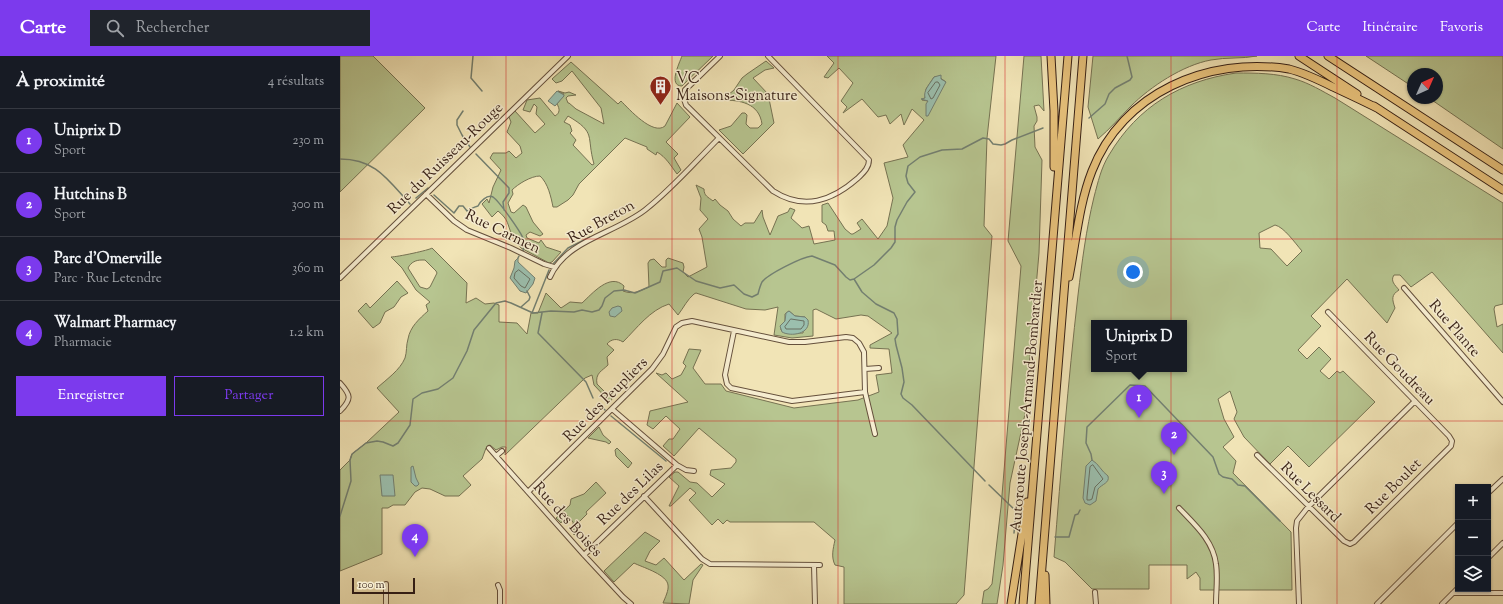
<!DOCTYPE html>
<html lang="fr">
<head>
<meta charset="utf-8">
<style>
	body { margin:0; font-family:"Sorts Mill Goudy",serif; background:#20242c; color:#f1f3f6 }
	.controls { position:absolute; right:12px; bottom:12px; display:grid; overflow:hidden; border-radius:0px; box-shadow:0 1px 3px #0004 }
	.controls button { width:36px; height:36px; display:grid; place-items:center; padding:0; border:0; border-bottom:1px solid #363941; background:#171b24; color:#f1f3f6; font:20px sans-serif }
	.compass { position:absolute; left:1067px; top:12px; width:36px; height:36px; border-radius:50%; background:#171b24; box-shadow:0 1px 3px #0004; rotate:45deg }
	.scale { position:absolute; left:12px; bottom:10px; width:63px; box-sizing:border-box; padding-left:4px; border:2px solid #361f14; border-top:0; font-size:11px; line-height:14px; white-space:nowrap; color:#361f14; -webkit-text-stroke:3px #f6edd0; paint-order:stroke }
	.you { position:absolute; left:793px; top:216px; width:14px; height:14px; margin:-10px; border:3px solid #fff; border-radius:50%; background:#1a73e8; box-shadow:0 0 0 6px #1a73e833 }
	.badge { display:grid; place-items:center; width:26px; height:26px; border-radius:50%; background:#7c3aed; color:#fff; font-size:13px; font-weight:700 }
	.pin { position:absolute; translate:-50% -33px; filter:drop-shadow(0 1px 2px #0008) }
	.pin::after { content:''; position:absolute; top:21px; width:14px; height:12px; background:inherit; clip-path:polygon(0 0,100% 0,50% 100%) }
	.popup { position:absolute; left:751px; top:264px; width:96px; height:52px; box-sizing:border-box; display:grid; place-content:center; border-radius:0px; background:#171b24; filter:drop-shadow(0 1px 3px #0005); font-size:13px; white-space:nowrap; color:#9ea1a6 }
	.popup b { font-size:15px; color:#f1f3f6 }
	.popup::after { content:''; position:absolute; left:50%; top:100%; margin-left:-8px; border:8px solid transparent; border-top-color:#171b24 }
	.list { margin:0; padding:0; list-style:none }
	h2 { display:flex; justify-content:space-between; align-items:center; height:52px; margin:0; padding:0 16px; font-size:17px }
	h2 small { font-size:13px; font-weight:400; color:#9ea1a6 }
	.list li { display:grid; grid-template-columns:26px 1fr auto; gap:12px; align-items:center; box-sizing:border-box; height:64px; padding:0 16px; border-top:1px solid #363941 }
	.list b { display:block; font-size:15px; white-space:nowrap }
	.list p { margin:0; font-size:13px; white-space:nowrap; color:#9ea1a6 }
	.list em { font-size:13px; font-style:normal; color:#9ea1a6 }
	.actions { display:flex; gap:8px; padding:12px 16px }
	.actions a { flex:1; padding:9px 0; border:1px solid #7c3aed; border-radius:0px; text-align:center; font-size:14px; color:#7c3aed }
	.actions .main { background:#7c3aed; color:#fff }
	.icon { flex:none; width:22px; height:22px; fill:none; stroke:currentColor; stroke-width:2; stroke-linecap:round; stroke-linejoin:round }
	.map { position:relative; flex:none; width:1163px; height:548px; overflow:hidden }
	header { display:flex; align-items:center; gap:24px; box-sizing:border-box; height:56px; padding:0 20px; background:#7c3aed; color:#fff }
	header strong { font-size:19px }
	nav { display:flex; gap:22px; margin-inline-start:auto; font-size:14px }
	.search { width:280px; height:36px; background:#20242c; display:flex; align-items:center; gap:10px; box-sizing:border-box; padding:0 14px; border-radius:0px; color:#9ea1a6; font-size:15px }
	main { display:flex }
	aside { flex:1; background:#171b24 }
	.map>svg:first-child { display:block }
</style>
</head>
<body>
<header>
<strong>Carte</strong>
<div class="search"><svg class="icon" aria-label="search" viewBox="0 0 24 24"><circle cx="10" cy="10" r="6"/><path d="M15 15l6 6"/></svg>Rechercher</div>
<nav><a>Carte</a><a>Itinéraire</a><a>Favoris</a></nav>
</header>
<main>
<aside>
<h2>À proximité<small>4 résultats</small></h2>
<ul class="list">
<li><span class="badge">1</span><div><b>Uniprix D</b><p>Sport</p></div><em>230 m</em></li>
<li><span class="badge">2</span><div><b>Hutchins B</b><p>Sport</p></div><em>300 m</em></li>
<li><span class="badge">3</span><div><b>Parc d'Omerville</b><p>Parc · Rue Letendre</p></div><em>360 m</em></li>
<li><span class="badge">4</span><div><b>Walmart Pharmacy</b><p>Pharmacie</p></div><em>1.2 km</em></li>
</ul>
<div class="actions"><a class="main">Enregistrer</a><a>Partager</a></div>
</aside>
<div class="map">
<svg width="1163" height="548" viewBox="0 0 1163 548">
	<rect width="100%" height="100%" fill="#f1e4b6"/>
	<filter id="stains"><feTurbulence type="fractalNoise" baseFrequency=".005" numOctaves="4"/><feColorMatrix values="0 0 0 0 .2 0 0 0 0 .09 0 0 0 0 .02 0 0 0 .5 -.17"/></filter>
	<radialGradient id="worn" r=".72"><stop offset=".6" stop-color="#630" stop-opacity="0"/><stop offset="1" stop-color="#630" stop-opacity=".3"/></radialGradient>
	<path fill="#b7c590" stroke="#767252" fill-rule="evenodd" d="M0,0H33L85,52L0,136Z
		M342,0H373L342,30C328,30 339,8 342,0Z
		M487,0H656L647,82L644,170L652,180L624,539L616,548H504V511L495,509C491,501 493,493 495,484L474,466H390L387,464L383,468L378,463L372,469L349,444L356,437L350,432L331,450H329L339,430L329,421L335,416H338L350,426L357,427L372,441L385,428L370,419L371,414L391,412L396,406V403L359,372L334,400L323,390L329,383H333L340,373L326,360L313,373L307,369L310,355L348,346L316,317L322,319L326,317L332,323L341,319L346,310L343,307L349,293L361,294L353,312L365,328H381L386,335L454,352L518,344L539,336L536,319L552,317L549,293L530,292V289L552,277L528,260L521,259L496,263L476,253L473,254V280L452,282L434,279L438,251L425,254L406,253L356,237L354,238C347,244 344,251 338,259L329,248C310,254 297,272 283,286C277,282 271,283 267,288L274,294L267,301L268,309C262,315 255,317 257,328L272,343L270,346L254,329L252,319L245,322L165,399L166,391H162L156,394L150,389L146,392L142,403L123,420L131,429L119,440H105L90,433L82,432L75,436L65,449H53L48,452H42V498L0,515V414L10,404L12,398L26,387L59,356L37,332C47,323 60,314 65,302C67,296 66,289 68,283C70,271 79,263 88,255L86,249L90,246L76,234L62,212L51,201C57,201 90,194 92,192L127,227L126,247L136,242L145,248L154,247L159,249V266L177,267L187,278L191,257H198L206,237L221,252L230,246L242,247C252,238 270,216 284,230L283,235C294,239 299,235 309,231L308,207L310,204L314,203L322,211H326V204L328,202L343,207L344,211L343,216L348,221L367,211L362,181L359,173L368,163L360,154L361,142L356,129L364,133C364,140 368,141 373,145L375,143L380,149L388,155L393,163L401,170L405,167H414L422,154L423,161L430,179L438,160L448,156L450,152L455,154L451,162L462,172L469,170L474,188L495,184L494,175H488L486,169L482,166V149L488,147L505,173L511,178H513L521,173L517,167L522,163L538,183L547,170L553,142L544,107L568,101L563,89L584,64L572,53L564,69L561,58L550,68L546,59L538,61L522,43L503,57L507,51L501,45L513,27L499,12L488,22L484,21L494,7ZM594,21H599L606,26L588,45L582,44L585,42L586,33ZM82,204H85L96,215L97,217L90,231L87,233L80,231L68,212C71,206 76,204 82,204ZM449,255L455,260L465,261L463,277H445L441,274V269L445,265V258Z
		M684,0H701L704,55L699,49L694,50L697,61V65L694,70L695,91L702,104L699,197L685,358L670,427L663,509L657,548H642L644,535L648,533L652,528L661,451L681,210L668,185Z
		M753,0H917C902,3 886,1 871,4C843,9 810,31 791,50C780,61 770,73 758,83L748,51Z
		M1026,0H1163V93L1089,42H1097V18H1073V31Z
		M426,5L434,12L425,14L413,22L428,38L434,67L403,98L379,74L391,70L402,57H405L407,59L406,68L410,72H418L422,68C419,47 400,44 382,44L394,34L402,22L407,18Z
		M231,6L278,48L281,45C289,53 313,80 325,70L337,47L350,61L326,86L338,98L334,102L341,114L337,118C331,110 326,101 317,96L316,99L307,93V91L285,82L239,128L233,139L228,144L217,151H213C211,141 208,127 200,120C191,120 178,128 172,134L173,138L168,147L171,156L174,157L183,149L186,151L193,166L203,178L200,180L190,176L186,179L187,182L199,187L201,184L206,191L221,196L212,206L209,207L181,192C178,186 174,185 172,179C167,168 169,164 158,155L152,161L142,148L147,143L149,147L153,131L161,114L150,102L153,97H166L169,95L176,102L182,97L180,90L167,76L171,66L169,61L175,55L195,77L205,68L196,58L197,51L194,48L190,56L183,54L187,44L200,42L215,60C220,57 220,53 217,48L224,38L218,35L225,37L229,36L236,39L228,40L226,42L228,47H229L236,53L264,68L261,52L232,15L222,25L216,27L212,23ZM228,60C257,77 246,80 254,108L252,109L233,89L236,84L230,77L232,75L230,69L224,66Z
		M896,17C916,17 936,17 955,23C969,27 982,35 995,42L1163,147V248L1155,250L1154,253L1157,271L1163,268V297L1092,216L1071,231L1060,219H1054C1050,225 1055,229 1059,234C1051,239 1052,243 1055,252L1047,267L1007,223L971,260L981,270L958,294L967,303L979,291L991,303L980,315L989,323L997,315L1000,317L1003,315L1035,346L969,411L948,390L930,408L904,381L894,363L897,356L890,335L878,343L884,363L894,381L883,391L896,405L893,417L951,476L952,534H860V522L856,516L847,523V509H809V533H752L725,506L714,501C721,414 728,326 738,239C742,206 746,174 754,141C758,126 761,112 769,99C798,50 841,25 896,17ZM935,169C944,171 955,187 962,195L947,210L931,193L920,192L919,177ZM754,267H844V313H754Z
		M57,225L68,237L61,241L54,251L45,256L40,267L33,272L18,255L26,247L30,252Z
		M259,371L263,379L271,386L269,388L266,386L248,382Z
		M277,392L292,407L288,412L276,400L275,394Z
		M256,426L266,437L246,456L247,458L239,466L234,479L233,466L227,459L221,467L216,462L230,449L231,443L244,438Z
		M305,476L320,485L310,495L305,505L316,509L324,502L344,524L361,508L363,509L353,524L349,548L323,547C325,542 329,534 328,529C327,519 305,512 296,508L294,507L274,526L264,515Z"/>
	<path fill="#9bbfae" stroke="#737f70" d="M601,19V23L606,26L588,60H586V48L588,45L581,43L585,42C583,34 590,28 594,21Z
		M217,35L224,39V40L215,50L208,45Z
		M178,202V206L195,222L193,228L186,237L180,235L170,222L174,212L175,205Z
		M278,250L281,251L282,255L275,261L270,260L269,256L272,252Z
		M449,255L455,260L465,261L468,264C471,278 451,281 442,276L440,270L445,265L446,257Z
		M752,404C759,408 761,415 768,420C770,427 762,428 758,433L756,445L750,449L745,447L743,442L746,410Z
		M73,410L76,422L79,428L77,430H75L71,426V411Z
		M40,419H53L55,440H42Z"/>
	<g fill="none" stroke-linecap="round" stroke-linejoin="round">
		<path stroke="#686f61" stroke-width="1" d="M596,26H598L600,29L593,42L591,43L588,37Z
			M179,214L190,223L185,232L181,230L174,222L175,217Z
			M451,263L464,265V269L461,273H446L445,271Z
			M753,409L763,423L755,431L752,443L750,444H747V441L750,411Z"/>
		<path stroke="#737f70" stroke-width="1.5" d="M133,0L131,22L142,35
			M123,55L117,64V69L122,79L130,91
			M749,62L765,48L769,38L775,32L790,24L792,21L787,0
			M136,98L169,132V137L163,146L164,154
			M0,103C36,103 48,124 70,148
			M94,139L114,157L119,150H123L127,155C130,154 133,151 138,150C140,146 147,138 153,141C159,145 180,175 183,182C184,186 184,191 183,195
			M76,142L88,132
			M178,202L179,200
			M213,208L228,192L250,181
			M514,223L522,236L536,248L554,257L557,263L558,278L555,283L556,289L562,312L564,326L561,338L563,342L572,349L645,425
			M181,251L189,244L190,241L187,235
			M192,257L209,214
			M202,257L198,277L246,326L253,342
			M262,351L265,354
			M271,360L326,405
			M752,404L751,398L746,387L747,371L790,329L805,330L873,401L879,418L883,421L892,423L898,429L905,430L940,465
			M649,429L676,455L674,477
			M0,460L11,425L10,404L12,398L26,387L37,385L43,386L53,390L58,387L70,369L73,343L82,337L98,333L113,322L127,295L134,274L156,247L165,245L171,247L193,257L211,255L234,256L242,254L252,256L259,254L262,250L265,242L274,235L284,234L295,237L320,226L323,215L337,212L356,225L380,232L394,229L404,238L412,241L418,238C419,234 420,230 422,226C428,218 462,201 472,200L495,209L506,221L510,224L514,223L534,209L551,192L555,186V171L557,164L567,146L575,136L568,127L566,120L568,110L580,101L602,94L622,93L643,82L649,83L653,88L661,89L665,88L672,84L703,72
			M715,481H729L735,459L738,458L740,454"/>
		<defs>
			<path id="minor" d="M380,0L345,34L344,43L346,49L433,135C464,155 492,145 518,122C523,117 529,112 529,104L428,0
				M86,138L114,165L127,174L171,192L204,208L214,211
				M210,221C226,184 274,178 305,154C332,133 355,106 379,82
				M0,222L228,0
				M1064,232L1163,346
				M394,275L385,319L387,328L391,332L452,345L525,336
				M525,313L539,312
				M0,327C11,339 12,343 0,355
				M272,353L337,409L346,414L354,415
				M149,392L244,499L283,541L291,548
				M917,399L1004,485L1010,488L1014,486L1111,390L1112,385L1109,380L988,256
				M156,400L162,395
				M188,436L312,313L323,298L336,271L342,267L352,265L449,286H465L506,281L513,282L519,287L524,296L525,336L535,378
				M1148,437L1163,423
				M304,440L362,503L370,508L480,509
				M839,452C854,468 873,484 876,508C878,521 876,535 876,548
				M244,499L337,409
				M1148,502L1163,487
				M474,509L475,548
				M46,528V548
				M158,529L160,534V548
				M755,536L756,548
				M1113,537H1163
				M959,548L956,472L957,465L968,451L1075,345
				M1037,548L1118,467
				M1102,548L1118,532"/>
			<path id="motorway" d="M711,0L714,55V111
				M959,0L1017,38
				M988,0L1163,114
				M1034,50L1163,134
				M729,221C736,186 739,148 752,115C782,37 868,0 949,13C965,17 979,24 993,31C1008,38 1023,45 1037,52
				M705,519L706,548
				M671,548L687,446
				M683,548L728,0
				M699,548L743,0"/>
		</defs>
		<use href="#minor" stroke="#65503c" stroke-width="6"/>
		<use href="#motorway" stroke="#361f14" stroke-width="9"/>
		<use href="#minor" stroke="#f6edd0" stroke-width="4"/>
		<use href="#motorway" stroke="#e8c27b" stroke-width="7"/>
	</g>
	<path fill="none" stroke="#d62828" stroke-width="1" stroke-opacity="0.55" d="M166,0V548M332,0V548M498,0V548M665,0V548M831,0V548M997,0V548M0,183H1163M0,365H1163"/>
	<defs>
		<symbol id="building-pin" viewBox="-11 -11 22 30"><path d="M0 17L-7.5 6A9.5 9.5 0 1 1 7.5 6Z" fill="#8f2418" stroke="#f6edd0"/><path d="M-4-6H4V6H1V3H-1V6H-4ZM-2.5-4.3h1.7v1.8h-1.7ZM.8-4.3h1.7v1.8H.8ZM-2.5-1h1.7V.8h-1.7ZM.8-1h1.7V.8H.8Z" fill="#fff"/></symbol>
	</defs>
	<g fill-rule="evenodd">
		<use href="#building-pin" x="308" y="18" width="25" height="34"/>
	</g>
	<g text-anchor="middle" stroke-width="3" stroke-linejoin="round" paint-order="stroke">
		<g font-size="15" fill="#361f14" stroke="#f6edd0" text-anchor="start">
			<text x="336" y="27">VC<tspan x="336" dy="17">Maisons-Signature</tspan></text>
		</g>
		<g font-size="15" fill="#361f14" stroke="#f6edd0">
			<text transform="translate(105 102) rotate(-44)" y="5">Rue du Ruisseau-Rouge</text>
			<text transform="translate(261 165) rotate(-29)" y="5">Rue Breton</text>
			<text transform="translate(163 175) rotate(26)" y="5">Rue Carmen</text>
			<text transform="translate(1115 272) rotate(49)" y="5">Rue Plante</text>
			<text transform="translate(1060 312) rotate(46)" y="5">Rue Goudreau</text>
			<text transform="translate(265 343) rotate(-45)" y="5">Rue des Peupliers</text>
			<text transform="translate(686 350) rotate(-85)" y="5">Autoroute Joseph-Armand-Bombardier</text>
			<text transform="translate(1053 430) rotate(-45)" y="5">Rue Boulet</text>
			<text transform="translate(971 436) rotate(45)" y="5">Rue Lessard</text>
			<text transform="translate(290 437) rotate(-44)" y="5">Rue des Lilas</text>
			<text transform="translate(228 463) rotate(48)" y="5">Rue des Boisés</text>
		</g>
	</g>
	<rect width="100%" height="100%" filter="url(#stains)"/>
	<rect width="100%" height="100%" fill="url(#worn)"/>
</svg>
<div class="controls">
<button>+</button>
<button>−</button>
<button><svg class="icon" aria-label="layers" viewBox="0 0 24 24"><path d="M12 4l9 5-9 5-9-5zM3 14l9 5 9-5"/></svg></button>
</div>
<svg class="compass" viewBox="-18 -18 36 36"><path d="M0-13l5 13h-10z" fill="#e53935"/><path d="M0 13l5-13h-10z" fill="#9ea1a6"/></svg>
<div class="scale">100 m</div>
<div class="you"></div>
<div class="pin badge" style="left:799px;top:362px">1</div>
<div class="popup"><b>Uniprix D</b>Sport</div>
<div class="pin badge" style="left:834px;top:399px">2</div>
<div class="pin badge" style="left:824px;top:438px">3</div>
<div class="pin badge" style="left:75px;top:501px">4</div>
</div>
</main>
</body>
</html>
